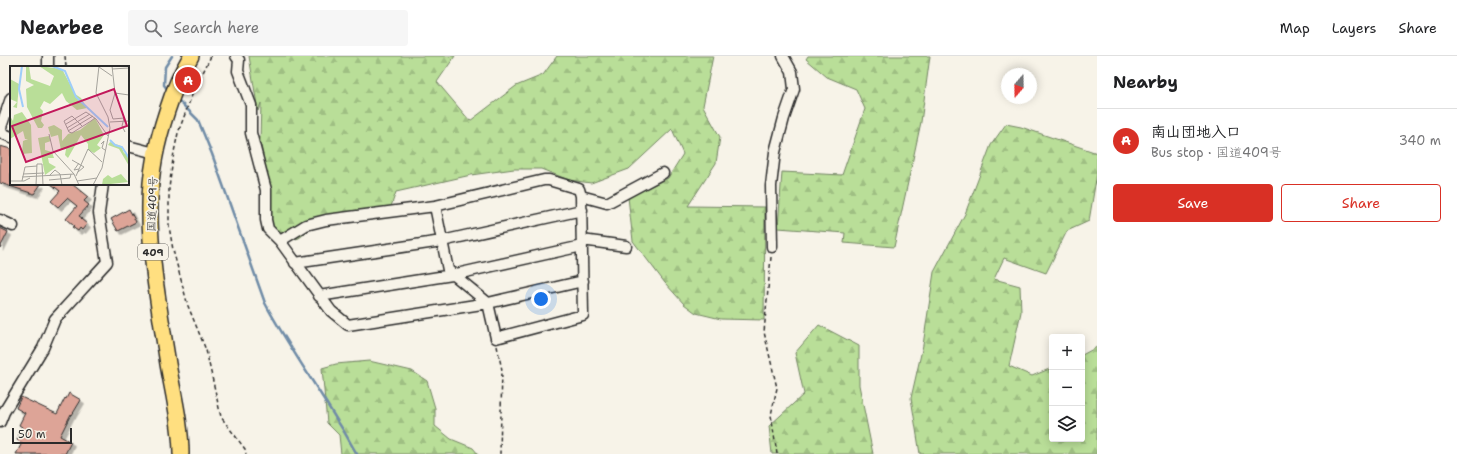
<!DOCTYPE html>
<html lang="en">
<head>
<meta charset="utf-8">
<style>
	body { margin:0; font-family:"Shantell Sans","Klee One",sans-serif; background:#f6f6f6; color:#202124 }
	.controls { position:absolute; right:12px; bottom:12px; display:grid; overflow:hidden; border-radius:4px; box-shadow:0 2px 10px #0003 }
	.controls button { width:36px; height:36px; display:grid; place-items:center; padding:0; border:0; border-bottom:1px solid #e0e0e0; background:#fff; color:#202124; font:20px sans-serif }
	.compass { position:absolute; left:1001px; top:12px; width:36px; height:36px; border-radius:50%; background:#fff; box-shadow:0 2px 10px #0003; rotate:200deg }
	.scale { position:absolute; left:12px; bottom:10px; width:60px; box-sizing:border-box; padding-left:4px; border:2px solid #2b2b2b; border-top:0; font-size:11px; line-height:14px; white-space:nowrap; color:#2b2b2b; -webkit-text-stroke:3px #f7f3e8; paint-order:stroke }
	.you { position:absolute; left:541px; top:243px; width:14px; height:14px; margin:-10px; border:3px solid #fff; border-radius:50%; background:#1a73e8; box-shadow:0 0 0 6px #1a73e833 }
	.badge { display:grid; place-items:center; width:26px; height:26px; border-radius:50%; background:#d93025; color:#fff; font-size:13px; font-weight:700 }
	.pin { position:absolute; translate:-50% -50%; border:2px solid #fff; box-shadow:0 1px 4px #0006 }
	.list { margin:0; padding:0; list-style:none }
	h2 { display:flex; justify-content:space-between; align-items:center; height:52px; margin:0; padding:0 16px; font-size:17px }
	h2 small { font-size:13px; font-weight:400; color:#757577 }
	.list li { display:grid; grid-template-columns:26px 1fr auto; gap:12px; align-items:center; box-sizing:border-box; height:64px; padding:0 16px; border-top:1px solid #e0e0e0 }
	.list b { display:block; font-size:15px; white-space:nowrap }
	.list p { margin:0; font-size:13px; white-space:nowrap; color:#757577 }
	.list em { font-size:13px; font-style:normal; color:#757577 }
	.actions { display:flex; gap:8px; padding:12px 16px }
	.actions a { flex:1; padding:9px 0; border:1px solid #d93025; border-radius:4px; text-align:center; font-size:14px; color:#d93025 }
	.actions .main { background:#d93025; color:#fff }
	.icon { flex:none; width:22px; height:22px; fill:none; stroke:currentColor; stroke-width:2; stroke-linecap:round; stroke-linejoin:round }
	.map { position:relative; flex:none; width:1097px; height:398px; overflow:hidden }
	header { display:flex; align-items:center; gap:24px; box-sizing:border-box; height:56px; padding:0 20px; background:#fff; border-bottom:1px solid #e0e0e0 }
	header strong { font-size:19px }
	nav { display:flex; gap:22px; margin-inline-start:auto; font-size:14px }
	.search { width:280px; height:36px; background:#f6f6f6; display:flex; align-items:center; gap:10px; box-sizing:border-box; padding:0 14px; border-radius:4px; color:#757577; font-size:15px }
	main { display:flex }
	aside { flex:1; background:#fff }
	.map>svg:first-child { display:block }
</style>
</head>
<body>
<header>
<strong>Nearbee</strong>
<div class="search"><svg class="icon" aria-label="search" viewBox="0 0 24 24"><circle cx="10" cy="10" r="6"/><path d="M15 15l6 6"/></svg>Search here</div>
<nav><a>Map</a><a>Layers</a><a>Share</a></nav>
</header>
<main>
<div class="map">
<svg width="1097" height="398" viewBox="0 0 1097 398">
	<defs>
		<pattern id="forest-firs" width="22" height="20" patternUnits="userSpaceOnUse"><rect width="22" height="20" fill="#b9de98"/><path d="M5 1l3.5 6h-7zM16 11l3.5 6h-7z" fill="#9fbf83"/></pattern>
		<filter id="shadow"><feDropShadow dx="3.5" dy="3.5" stdDeviation="0" flood-color="#0004"/></filter>
	</defs>
	<rect width="100%" height="100%" fill="#f7f3e8"/>
	<filter id="ink" filterUnits="userSpaceOnUse"><feTurbulence type="fractalNoise" baseFrequency=".025" numOctaves="2"/><feDisplacementMap in="SourceGraphic" scale="8" xChannelSelector="R" yChannelSelector="G"/><feConvolveMatrix kernelMatrix="1 2 1 2 8 2 1 2 1" color-interpolation-filters="sRGB"/></filter>
	<g filter="url(#ink)">
		<path fill="url(#forest-firs)" stroke="#728462" d="M249,0H455L437,26L470,65L516,30L543,19L557,0H713L703,50L720,81L716,107L688,150L765,151L764,264L721,263L696,257L684,248L665,227L633,185L628,141L668,122L683,98L672,73L629,113L591,127L569,124L541,113H514L471,119L396,136L388,159L319,167L299,182L281,187L272,175L268,150L269,130L260,84L261,47L258,55Z
			M808,0H930L921,66L894,191L844,187L845,177L778,172L782,116L842,119L865,53L856,33L827,21L806,3Z
			M1006,68L1021,71L1097,97V117L1089,165L1067,175L1046,217L1004,202L994,223L1020,230L1021,256L1009,310L1032,320L1052,312V383H1082V299L1097,291V398H920L911,342L923,289L934,216L965,158L991,89Z
			M819,269L859,290V329L873,398H772L769,370L804,338L795,297Z
			M369,305L412,315L427,325L435,352V370L451,383L473,392L478,398H341L339,379L327,367L322,312L336,308Z"/>
		<g fill="none" stroke-linecap="round" stroke-linejoin="round">
			<path stroke="#708ca7" stroke-width="2.5" d="M168,34L164,29L165,11L172,0
				M177,43L198,64L212,98L265,247C287,288 314,326 338,366C345,376 350,387 357,398"/>
		</g>
		<path fill="#dda497" stroke="#2b2b2b" filter="url(#shadow)" d="M0,90L11,93V128H41L34,138L0,127Z
			M51,128H72L88,141L84,145L89,149L79,160L82,162L81,163L87,168L82,174L80,172L78,175L72,171L74,170L66,163L77,150L67,142L58,151L51,145L60,135Z
			M129,153L136,166L118,175L111,163Z
			M0,172L8,176L0,192Z
			M69,337L81,344L72,359L71,358L60,380L71,386L65,398H16L22,387L17,384L22,371L19,369L25,357L16,352L21,341L57,358L65,342L66,343Z"/>
		<g fill="none" stroke-linecap="round" stroke-linejoin="round">
			<defs>
				<path id="minor" d="M48,0V11
					M236,0L239,4L238,15L251,49V77L266,134V164L268,173L280,185L331,255L348,269L488,247L583,225
					M11,42L1,71L2,77L11,81
					M128,90L155,97
					M581,140L607,147L663,117
					M0,164L13,170
					M582,184L626,190
					M280,185L306,169L326,164L435,150L544,124H549L579,133L581,140L583,259L496,282L488,247L448,214L435,150
					M772,191L771,130L775,96L784,62L794,33L792,16L783,0
					M295,207L442,185L582,154
					M319,240L452,219L582,190
					M0,366L4,356L43,292L55,263L107,206L99,157L103,128"/>
				<path id="highway" d="M181,398C181,368 173,337 168,308C160,256 149,200 150,148C150,116 157,85 167,55C173,36 181,17 191,0"/>
			</defs>
			<use href="#minor" stroke="#2b2b2b" stroke-width="13"/>
			<use href="#highway" stroke="#2b2b2b" stroke-width="18"/>
			<path stroke="#2b2b2b" stroke-width="1.5" stroke-dasharray="4 3" stroke-linecap="butt" d="M65,0L66,11
				M211,0L192,39L178,77L174,96L169,132V170L173,194L188,250L206,294L221,361L245,393L246,398
				M771,201L764,276L777,332L771,359L777,398
				M497,290L502,314L500,398"/>
			<use href="#minor" stroke="#f7f3e8" stroke-width="10"/>
			<use href="#highway" stroke="#ffdf80" stroke-width="15"/>
		</g>
	</g>
	<g text-anchor="middle" stroke-width="3.5" stroke-linejoin="round" paint-order="stroke">
		<rect fill="#f7f3e8" stroke="#686764" stroke-width="1" x="138" y="188" width="30" height="16" rx="3"/>
		<g font-size="10" font-weight="bold" fill="#2b2b2b">
			<text x="153" y="200">409</text>
		</g>
		<g font-size="11" fill="#2b2b2b" stroke="#f7f3e8">
			<text transform="translate(152 148) rotate(-88)" y="4">国道409号</text>
		</g>
	</g>
	<g transform="translate(10 10)">
		<rect width="119" height="119" fill="#f7f3e8"/>
		<path d="M16,0H19L21,13L40,20L44,10L29,0L52,3L65,28L71,32L77,42L67,44L56,35L52,27L40,38L34,35L30,42L33,45L31,55L34,59L32,62H28L17,41L16,23L24,19L16,15ZM0,13L9,18L7,42L3,41L7,36L0,33ZM12,46L21,59L22,87L12,88L13,75L18,73H15L13,65L0,73V50L3,55L4,49ZM85,52L94,69L87,79L91,82L84,87L78,84V78L71,69L58,92L55,89L56,83L51,84L48,69L41,71L38,61L44,59L52,64V75L58,68L70,64ZM39,70L41,75L35,77V84L42,86L44,92H38L39,97L46,101L35,109L28,72ZM100,76L111,80L114,87L119,90V100L109,83L98,79ZM111,108L118,116L92,119L93,113L98,109L102,112Z" fill="#b9de98"/>
		<path fill="none" stroke="#9ecdfa" stroke-width="2" d="M12,0L9,23L13,41M42,0L55,5L66,31L98,61M100,74L105,79L112,81L119,92"/>
		<path fill="none" stroke="#a5a39c" stroke-width="1" d="M102,0L105,27L100,44L103,53L114,52L112,60L115,66M89,1L102,10M102,3L119,2M105,27L119,29M100,56L119,55M56,58L76,46L86,53L98,70M72,60L62,50L54,55L59,66L62,67L81,55L85,52M57,62L80,48M58,65L83,50M39,68L43,85L64,108M91,78L94,75L92,82L95,84M62,94L74,101L68,106M69,103L64,104L69,97M13,108L34,107M39,110L45,104L50,108L52,119M66,110L78,83L92,96M12,111L64,108L69,119M39,114L60,112L61,108M0,115H14L20,112M12,115L15,101L27,100M67,115L87,112M26,119L27,98H32L33,119M83,119L92,102L100,62L98,51L86,27L89,0"/>
		<path fill="#c2185b" fill-opacity="0.15" stroke="#c2185b" stroke-width="2" d="M104,23L117,60L16,96L2,60Z"/>
		<rect width="119" height="119" fill="none" stroke="#2b2b2b" stroke-width="2"/>
	</g>
</svg>
<div class="controls">
<button>+</button>
<button>−</button>
<button><svg class="icon" aria-label="layers" viewBox="0 0 24 24"><path d="M12 4l9 5-9 5-9-5zM3 14l9 5 9-5"/></svg></button>
</div>
<svg class="compass" viewBox="-18 -18 36 36"><path d="M0-13l5 13h-10z" fill="#e53935"/><path d="M0 13l5-13h-10z" fill="#757577"/></svg>
<div class="scale">50 m</div>
<div class="you"></div>
<div class="pin badge" style="left:188px;top:24px">A</div>
</div>
<aside>
<h2>Nearby<small></small></h2>
<ul class="list">
<li><span class="badge">A</span><div><b>南山団地入口</b><p>Bus stop · 国道409号</p></div><em>340 m</em></li>
</ul>
<div class="actions"><a class="main">Save</a><a>Share</a></div>
</aside>
</main>
</body>
</html>
